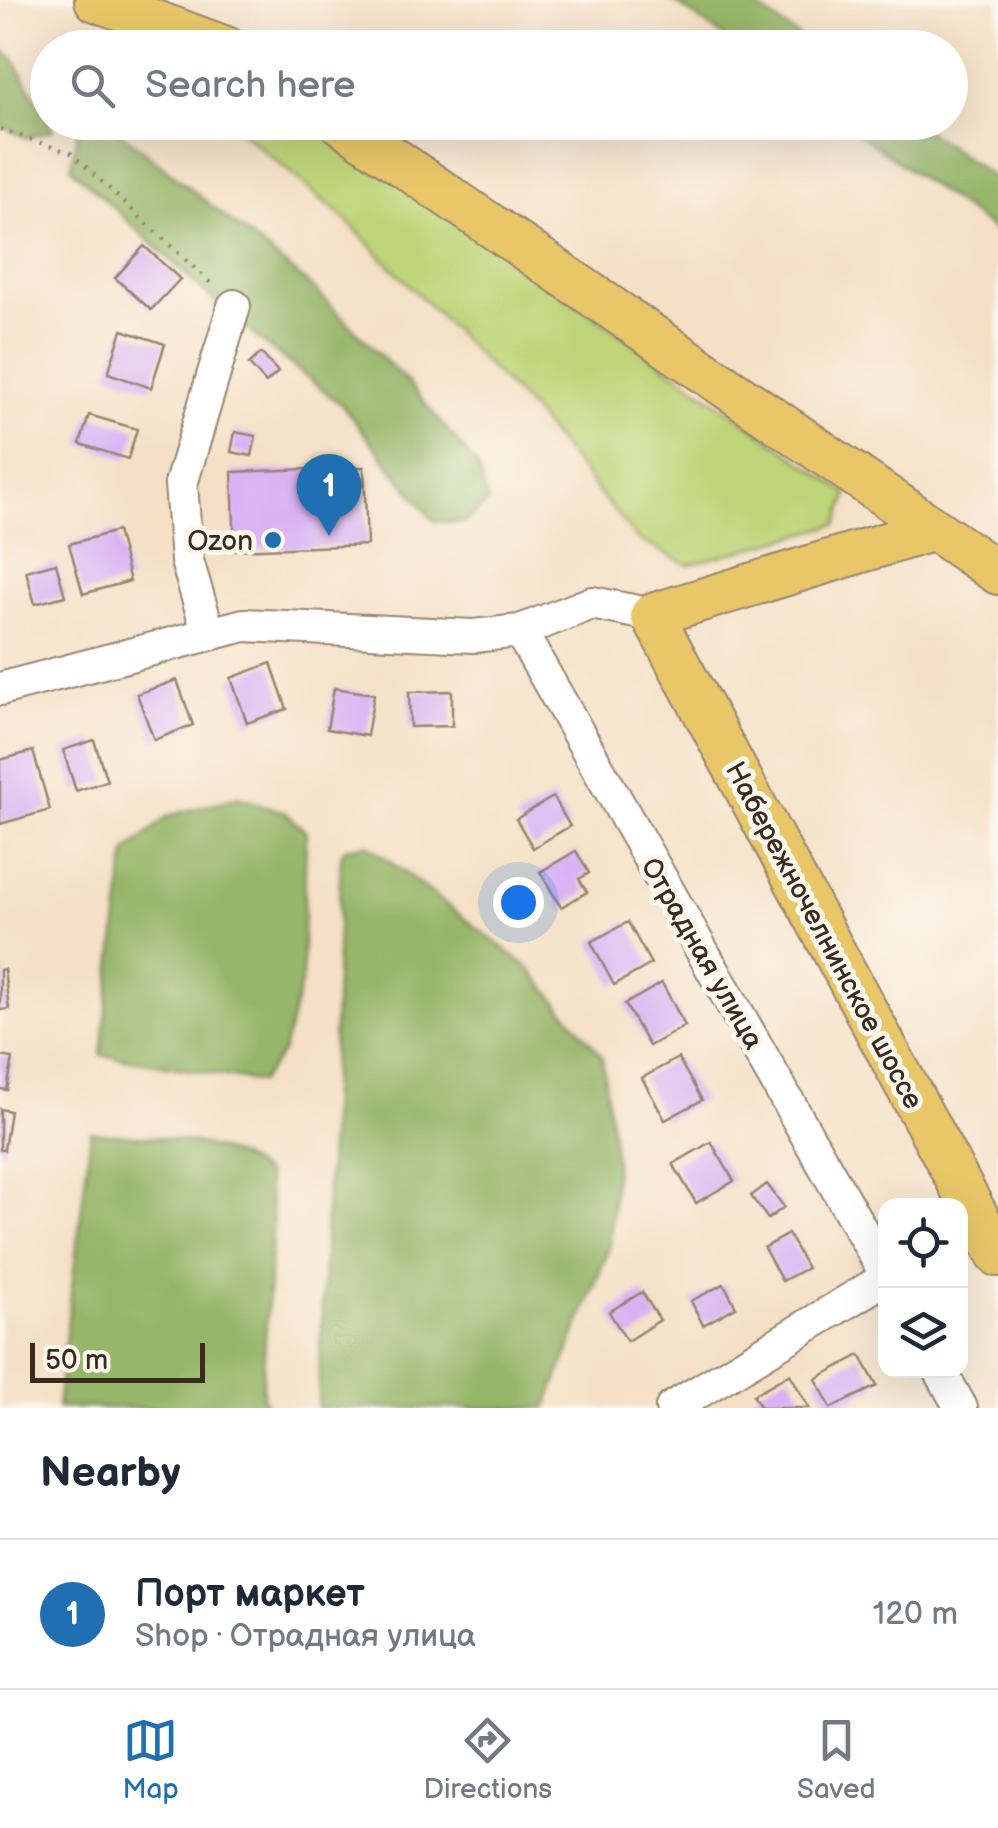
<!DOCTYPE html>
<html lang="en">
<head>
<meta charset="utf-8">
<style>
	body { margin:0; font-family:"Balsamiq Sans",sans-serif; background:#f2f2f3; color:#1f2937 }
	.controls { position:absolute; right:30px; bottom:30px; display:grid; overflow:hidden; border-radius:20px; box-shadow:0 10px 40px #0002 }
	.controls button { width:90px; height:90px; display:grid; place-items:center; padding:0; border:0; border-bottom:2px solid #e0e1e3; background:#fff; color:#1f2937; font:50px sans-serif }
	.scale { position:absolute; left:30px; bottom:25px; width:175px; box-sizing:border-box; padding-left:10px; border:5px solid #3b2a1e; border-top:0; font-size:28px; line-height:35px; white-space:nowrap; color:#3b2a1e; -webkit-text-stroke:8px #fbf7ec; paint-order:stroke }
	.you { position:absolute; left:518px; top:902px; width:35px; height:35px; margin:-25px; border:8px solid #fff; border-radius:50%; background:#1a73e8; box-shadow:0 0 0 15px #1a73e833 }
	.badge { display:grid; place-items:center; width:65px; height:65px; border-radius:50%; background:#1f6fb2; color:#fff; font-size:32px; font-weight:700 }
	.pin { position:absolute; translate:-50% -82px; filter:drop-shadow(0 2px 5px #0008) }
	.pin::after { content:''; position:absolute; top:52px; width:35px; height:30px; background:inherit; clip-path:polygon(0 0,100% 0,50% 100%) }
	.list { margin:0; padding:0; list-style:none }
	h2 { display:flex; justify-content:space-between; align-items:center; height:130px; margin:0; padding:0 40px; font-size:42px }
	h2 small { font-size:32px; font-weight:400; color:#747a83 }
	.list li { display:grid; grid-template-columns:65px 1fr auto; gap:30px; align-items:center; box-sizing:border-box; height:150px; padding:0 40px; border-top:2px solid #e0e1e3 }
	.list b { display:block; font-size:38px; white-space:nowrap }
	.list p { margin:0; font-size:32px; white-space:nowrap; color:#747a83 }
	.list em { font-size:32px; font-style:normal; color:#747a83 }
	.icon { flex:none; width:55px; height:55px; fill:none; stroke:currentColor; stroke-width:2; stroke-linecap:round; stroke-linejoin:round }
	.map { position:relative; flex:none; width:998px; height:1408px; overflow:hidden }
	.search { position:absolute; background:#fff; box-shadow:0 10px 40px #0002; left:30px; right:30px; top:30px; height:110px; display:flex; align-items:center; gap:25px; box-sizing:border-box; padding:0 35px; border-radius:55px; color:#747a83; font-size:38px }
	.sheet { height:280px; background:#fff }
	nav { display:flex; justify-content:space-around; align-items:center; box-sizing:border-box; height:140px; border-top:2px solid #e0e1e3; background:#fff; font-size:28px; color:#747a83 }
	nav a { display:grid; justify-items:center; gap:5px }
	nav .on { color:#1f6fb2 }
	.map>svg:first-child { display:block }
</style>
</head>
<body>
<div class="map">
<svg width="998" height="1408" viewBox="0 0 998 1408">
	<rect width="100%" height="100%" fill="#fbf7ec"/>
	<filter id="ink" filterUnits="userSpaceOnUse"><feTurbulence type="fractalNoise" baseFrequency=".01" numOctaves="2"/><feDisplacementMap in="SourceGraphic" scale="20" xChannelSelector="R" yChannelSelector="G"/><feConvolveMatrix kernelMatrix="1 2 1 2 8 2 1 2 1" color-interpolation-filters="sRGB"/></filter>
	<filter id="wash" filterUnits="userSpaceOnUse"><feTurbulence type="fractalNoise" baseFrequency=".0048" numOctaves="4" result="noise"/><feDisplacementMap in="SourceGraphic" scale="40" xChannelSelector="R" yChannelSelector="G"/><feGaussianBlur stdDeviation="2.25" result="paint"/><feColorMatrix in="noise" values="0 0 0 0 0 0 0 0 0 0 0 0 0 0 0 0 0 1.4 0 .05"/><feComposite in="paint" operator="in"/></filter>
	<g filter="url(#wash)">
		<rect width="100%" height="100%" fill="#f5e0c6"/>
		<path fill="#bed579" stroke="#7c804c" stroke-width="2.5" d="M231,123H319L848,494L838,524L688,565L637,539L532,411L342,216Z"/>
		<path fill="#96b669" stroke="#687044" stroke-width="2.5" d="M672,0H747L813,47H738Z
			M0,50L13,58L53,130L26,138L0,125Z
			M102,123H109L312,287L409,384L478,467L488,502L464,523L434,521L342,405L237,322L71,168L77,133Z
			M843,123H916L998,181V233Z
			M238,797L285,812L306,832L302,980L283,1051L260,1082L101,1055L126,853L168,816Z
			M367,844L529,968L602,1056L615,1162L610,1246L546,1408H318L341,856L345,848Z
			M91,1132C151,1139 219,1135 266,1175L273,1222L262,1385L265,1408H57Z"/>
		<g id="blocks">
			<path fill="#d9b0f4" d="M144,246L180,279L151,310L115,278Z
				M122,330L165,344L151,388L108,373Z
				M261,353L278,372L266,383L249,364Z
				M89,415L137,429L128,459L80,444Z
				M235,432L256,436L252,456L231,452Z
				M364,467L367,545L235,550L232,472Z
				M117,531L130,581L83,594L69,544Z
				M56,563L65,596L35,604L26,571Z
				M271,663L287,709L247,723L231,678Z
				M177,680L193,725L154,740L137,694Z
				M334,688L374,694L367,736L327,729Z
				M452,691V726L410,727L409,692Z
				M94,740L107,781L76,791L63,750Z
				M33,751L50,810L0,824V760Z
				M553,797L570,826L533,848L516,819Z
				M576,851L589,873L579,879L587,892L561,907L540,872Z
				M628,922L651,964L614,985L591,942Z
				M4,969L9,1009L0,1010V970Z
				M662,983L685,1026L649,1046L625,1004Z
				M0,1056L13,1058L7,1090L0,1089Z
				M678,1058L702,1100L665,1120L642,1078Z
				M0,1109L10,1111L4,1150H0Z
				M711,1142L734,1181L696,1203L673,1164Z
				M767,1184L784,1207L768,1219L751,1196Z
				M788,1234L807,1268L782,1281L764,1248Z
				M724,1284L736,1307L703,1325L691,1301Z
				M642,1292L660,1320L627,1341L609,1312Z
				M860,1355L877,1386L831,1408L816,1379Z
				M790,1374L809,1408H761L753,1395Z"/>
		</g>
	</g>
	<g filter="url(#ink)">
		<use href="#blocks" fill-opacity="0" stroke="#988572" stroke-width="2.5"/>
		<g fill="none" stroke-linecap="round" stroke-linejoin="round">
			<defs>
				<path id="minor" d="M208,631L187,561L181,484L234,306
					M520,631L886,1274
					M0,689L244,625L473,636L520,631L592,603L652,615
					M940,1370L961,1408
					M672,1408L886,1278"/>
				<path id="major" d="M96,0L226,48
					M340,122L998,573
					M931,530L652,615L998,1255"/>
			</defs>
			<use href="#minor" stroke="#988572" stroke-width="36"/>
			<use href="#major" stroke="#988572" stroke-width="46"/>
			<path stroke="#988572" stroke-width="4" stroke-dasharray="2.5 8" stroke-linecap="butt" d="M0,129L71,153L214,286"/>
			<use href="#minor" stroke="#fff" stroke-width="32"/>
			<use href="#major" stroke="#e9c769" stroke-width="42"/>
		</g>
	</g>
	<circle fill="#1f6fb2" stroke="#fbf7ec" stroke-width="4" cx="273" cy="540" r="10"/>
	<g text-anchor="middle" stroke-width="10" stroke-linejoin="round" paint-order="stroke">
		<g font-size="28" fill="#3b2a1e" stroke="#fbf7ec" text-anchor="end">
			<text x="253" y="550">Ozon</text>
		</g>
		<g font-size="28" fill="#3b2a1e" stroke="#fbf7ec">
			<text transform="translate(825 935) rotate(62)" y="10">Набережночелнинское шоссе</text>
			<text transform="translate(703 953) rotate(60)" y="10">Отрадная улица</text>
		</g>
	</g>
</svg>
<div class="controls">
<button><svg class="icon" aria-label="locate" viewBox="0 0 24 24"><circle cx="12" cy="12" r="6"/><path d="M12 2v4M12 18v4M2 12h4M18 12h4"/></svg></button>
<button><svg class="icon" aria-label="layers" viewBox="0 0 24 24"><path d="M12 4l9 5-9 5-9-5zM3 14l9 5 9-5"/></svg></button>
</div>
<div class="scale">50 m</div>
<div class="you"></div>
<div class="pin badge" style="left:329px;top:536px">1</div>
<div class="search"><svg class="icon" aria-label="search" viewBox="0 0 24 24"><circle cx="10" cy="10" r="6"/><path d="M15 15l6 6"/></svg>Search here</div>
</div>
<section class="sheet">
<h2>Nearby<small></small></h2>
<ul class="list">
<li><span class="badge">1</span><div><b>Порт маркет</b><p>Shop · Отрадная улица</p></div><em>120 m</em></li>
</ul>
</section>
<nav>
<a class="on"><svg class="icon" aria-label="map" viewBox="0 0 24 24"><path d="M3 6l6-2 6 2 6-2v14l-6 2-6-2-6 2zM9 4v14M15 6v14"/></svg>Map</a>
<a><svg class="icon" aria-label="directions" viewBox="0 0 24 24"><path d="M12 3l9 9-9 9-9-9zM9 14v-3h6M13 9l2 2-2 2"/></svg>Directions</a>
<a><svg class="icon" aria-label="saved" viewBox="0 0 24 24"><path d="M7 4h10v16l-5-4-5 4z"/></svg>Saved</a>
</nav>
</body>
</html>
